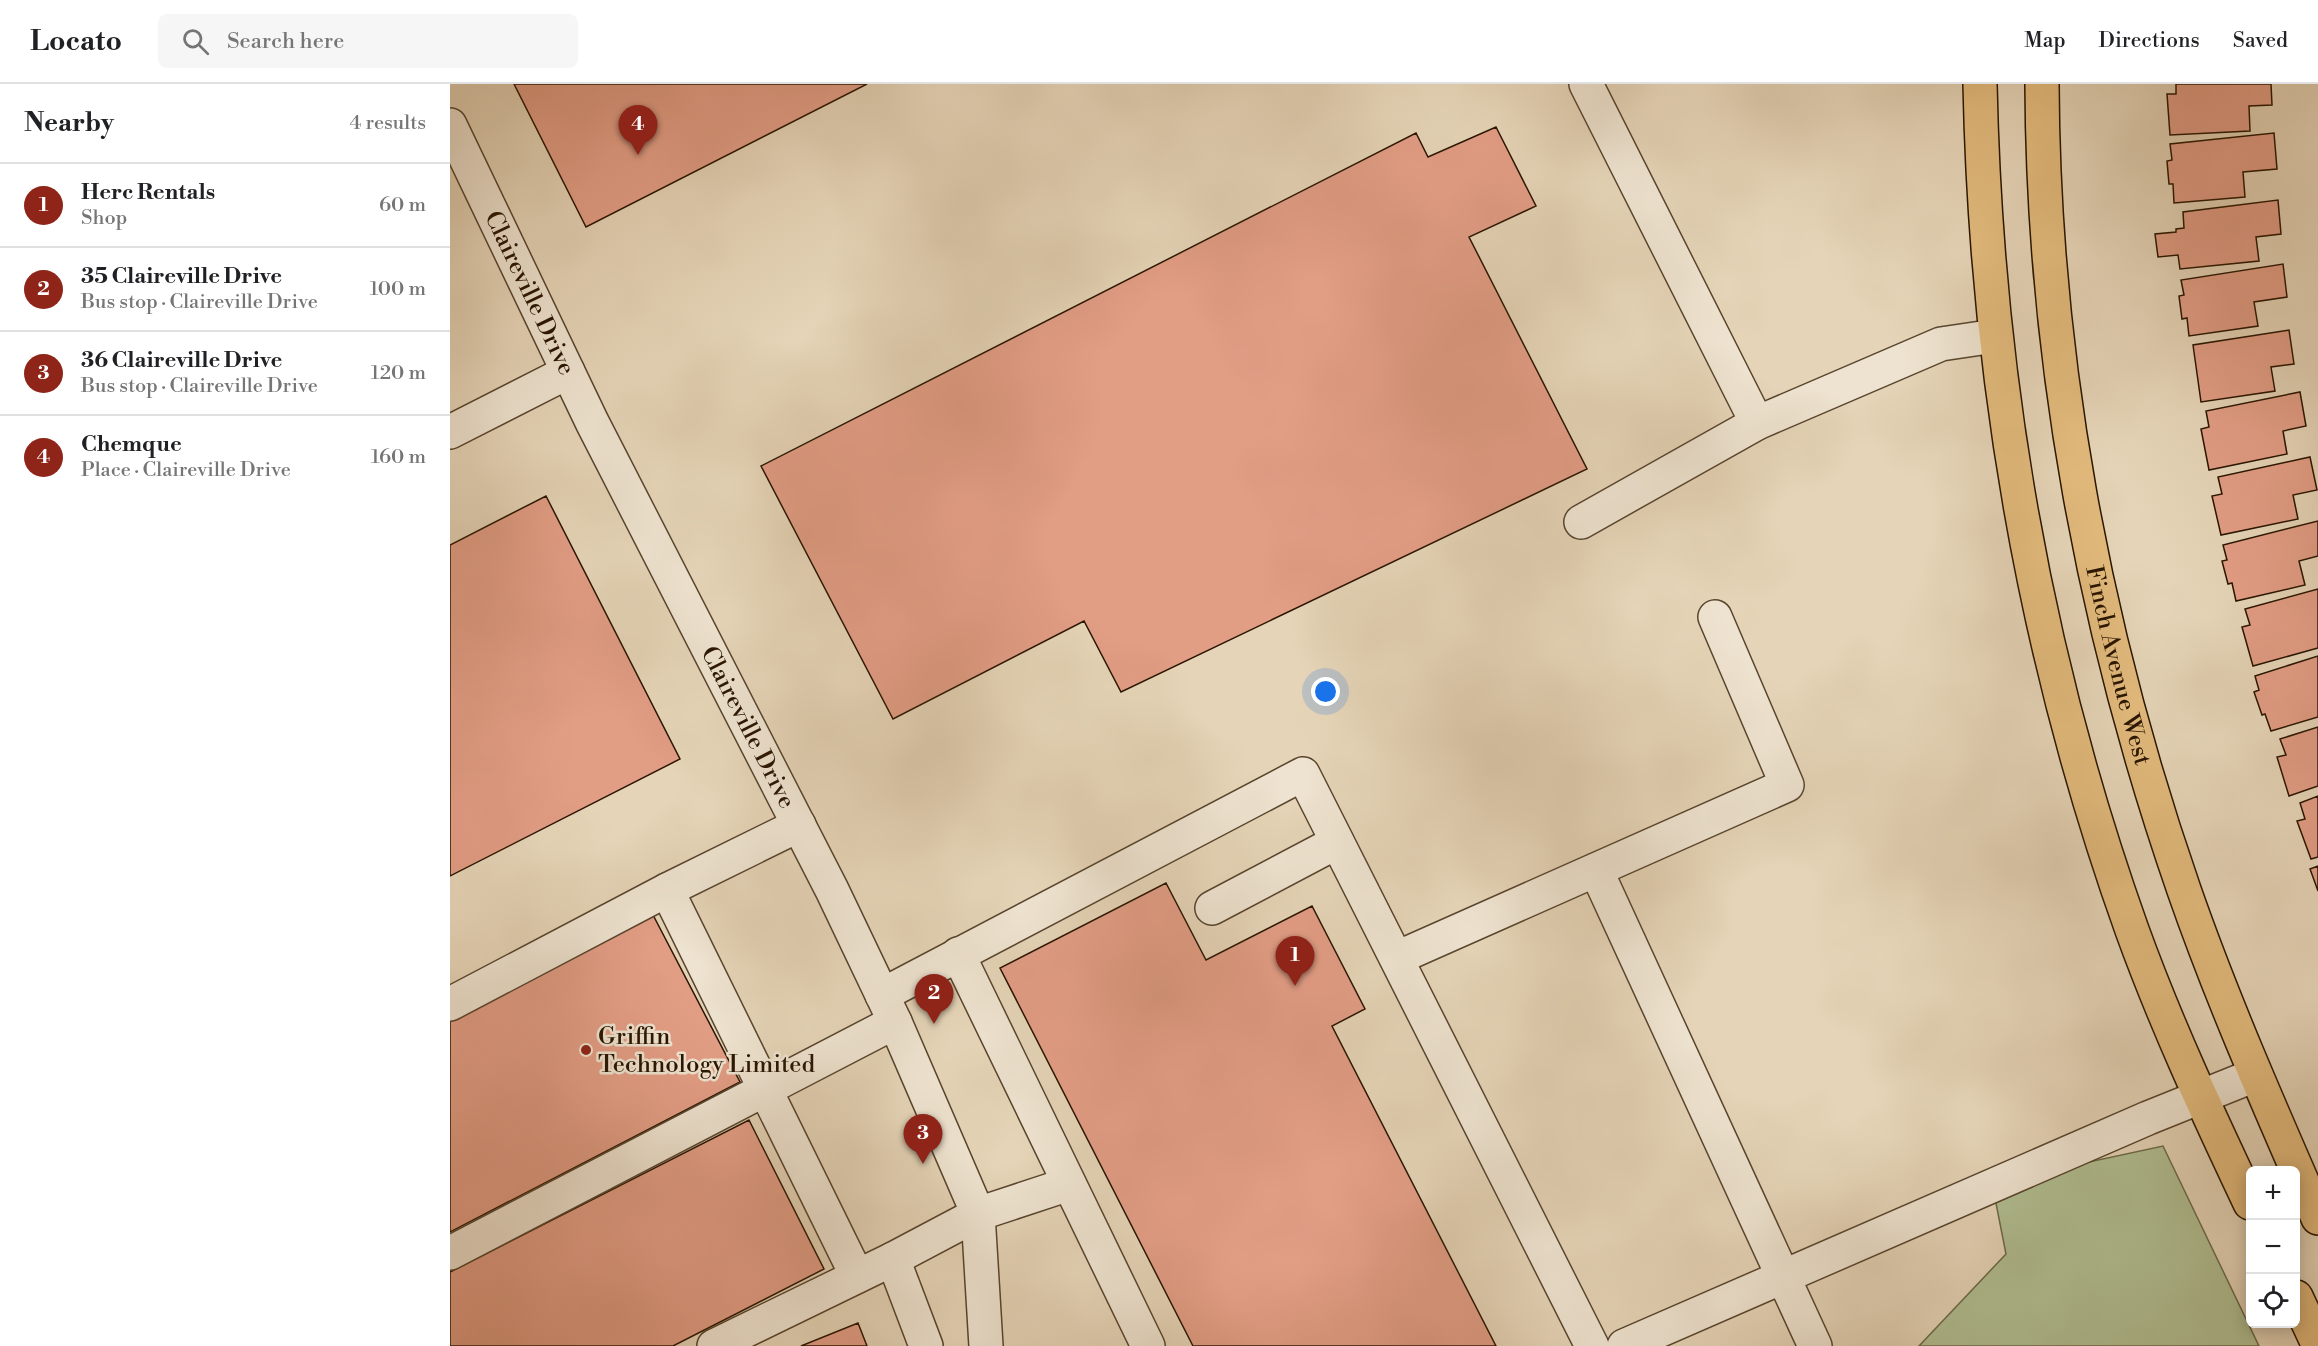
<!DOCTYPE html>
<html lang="en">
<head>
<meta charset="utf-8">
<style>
	body { margin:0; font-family:"Libre Bodoni",serif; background:#f6f6f6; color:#202124 }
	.controls { position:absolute; right:18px; bottom:18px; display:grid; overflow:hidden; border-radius:9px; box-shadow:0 3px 15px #0003 }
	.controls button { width:54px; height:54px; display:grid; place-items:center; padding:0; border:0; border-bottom:2px solid #e0e0e0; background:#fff; color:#202124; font:30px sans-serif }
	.you { position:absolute; left:876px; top:608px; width:21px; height:21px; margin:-15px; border:4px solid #fff; border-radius:50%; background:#1a73e8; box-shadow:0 0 0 9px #1a73e833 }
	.badge { display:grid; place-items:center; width:39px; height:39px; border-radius:50%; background:#8f2418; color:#fff; font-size:20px; font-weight:700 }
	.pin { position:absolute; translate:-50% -50px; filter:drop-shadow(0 2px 3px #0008) }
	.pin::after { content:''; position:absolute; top:32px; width:21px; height:18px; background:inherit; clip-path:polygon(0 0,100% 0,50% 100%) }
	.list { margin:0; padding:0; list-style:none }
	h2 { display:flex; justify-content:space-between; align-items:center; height:78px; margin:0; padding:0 24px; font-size:26px }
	h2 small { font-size:20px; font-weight:400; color:#757577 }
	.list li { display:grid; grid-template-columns:39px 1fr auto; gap:18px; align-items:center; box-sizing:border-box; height:84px; padding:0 24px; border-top:2px solid #e0e0e0 }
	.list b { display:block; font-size:22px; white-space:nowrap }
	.list p { margin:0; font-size:20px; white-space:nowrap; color:#757577 }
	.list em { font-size:20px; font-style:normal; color:#757577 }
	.icon { flex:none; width:33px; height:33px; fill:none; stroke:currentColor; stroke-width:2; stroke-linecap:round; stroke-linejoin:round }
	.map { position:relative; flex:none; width:1868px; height:1262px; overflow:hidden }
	header { display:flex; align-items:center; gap:36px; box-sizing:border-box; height:84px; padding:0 30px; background:#fff; border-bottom:2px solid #e0e0e0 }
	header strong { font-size:28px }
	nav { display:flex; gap:33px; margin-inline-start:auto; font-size:21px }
	.search { width:420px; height:54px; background:#f6f6f6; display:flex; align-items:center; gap:15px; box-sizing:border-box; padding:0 21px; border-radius:9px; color:#757577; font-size:22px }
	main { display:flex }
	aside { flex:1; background:#fff }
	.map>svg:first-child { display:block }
</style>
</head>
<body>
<header>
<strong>Locato</strong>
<div class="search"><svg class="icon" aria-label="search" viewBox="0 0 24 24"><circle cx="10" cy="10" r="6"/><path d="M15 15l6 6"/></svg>Search here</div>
<nav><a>Map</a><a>Directions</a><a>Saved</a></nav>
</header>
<main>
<aside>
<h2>Nearby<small>4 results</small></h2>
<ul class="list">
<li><span class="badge">1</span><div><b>Herc Rentals</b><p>Shop</p></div><em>60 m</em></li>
<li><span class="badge">2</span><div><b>35 Claireville Drive</b><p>Bus stop · Claireville Drive</p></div><em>100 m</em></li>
<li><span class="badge">3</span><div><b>36 Claireville Drive</b><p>Bus stop · Claireville Drive</p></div><em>120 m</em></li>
<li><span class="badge">4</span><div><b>Chemque</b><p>Place · Claireville Drive</p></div><em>160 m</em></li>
</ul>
</aside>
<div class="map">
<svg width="1868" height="1262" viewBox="0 0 1868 1262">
	<rect width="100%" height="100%" fill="#e5d4b7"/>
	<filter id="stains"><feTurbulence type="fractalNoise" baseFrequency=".00333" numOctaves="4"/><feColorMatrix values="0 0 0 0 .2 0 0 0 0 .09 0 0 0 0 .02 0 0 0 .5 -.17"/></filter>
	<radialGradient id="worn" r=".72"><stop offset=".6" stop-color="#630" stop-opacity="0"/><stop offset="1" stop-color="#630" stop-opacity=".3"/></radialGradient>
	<path fill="#b0be92" stroke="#6c6a4a" stroke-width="1.5" d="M1713,1062L1809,1262H1469L1556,1170L1542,1099Z"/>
	<path fill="#e29d85" stroke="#291501" stroke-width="1.5" d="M64,0H417L136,143Z
		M1726,0H1821L1822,21L1799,22L1800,47L1720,51L1717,10H1726Z
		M1046,43L1086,122L1019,153L1137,385L671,608L634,537L443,635L311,382L966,49L978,73Z
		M1824,49L1827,85L1793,88L1795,113L1724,119L1723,100H1719L1717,77L1722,76L1720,60Z
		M1828,116L1831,150L1806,153L1809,177L1730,185L1728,171L1708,173L1705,150L1726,148V145L1734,144L1733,128Z
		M1833,180L1837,213L1804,218L1808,242L1739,252L1737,234L1732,235L1729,212L1734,211L1731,196Z
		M1839,246L1844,280L1821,283L1825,307L1751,318L1743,261Z
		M1850,308L1856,342L1833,347L1837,370L1759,386L1751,345L1759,343L1756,327Z
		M1860,373L1867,406L1843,411L1848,435L1771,451L1762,412L1772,410L1768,393Z
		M96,412L230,675L0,792V461Z
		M1868,437V472L1849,477L1855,501L1786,517L1782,499L1778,500L1772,477L1777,476L1773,461Z
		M1868,505V564L1803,582L1792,543L1800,541L1795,525Z
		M1868,572V633L1821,647L1815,630L1812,631L1804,608L1809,606L1805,592Z
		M1868,643V702L1839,712L1827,673L1836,671L1830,655Z
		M1868,712V773L1861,775L1847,737L1855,735L1850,719Z
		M1868,782V807L1860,785Z
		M716,799L756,876L862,822L915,925L882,942L1046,1262H743L550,884Z
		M202,829L290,998L0,1148V933Z
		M299,1036L374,1185L223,1262H0V1188Z
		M408,1239L417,1262H351Z"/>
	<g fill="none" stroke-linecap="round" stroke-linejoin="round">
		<defs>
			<g id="minor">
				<path d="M1136,0L1307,339"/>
				<path id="s1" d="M0,41L142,338L382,806L445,938L528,1130L536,1262"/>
				<path d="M0,348L118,288"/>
				<path d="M1131,438L1307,339L1491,260L1545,252"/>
				<path d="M1146,786L1365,1262"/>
				<path d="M217,806L407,1192"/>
				<path d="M762,824L887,758"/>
				<path d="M508,870L698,1262"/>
				<path d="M947,874L1337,701L1265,533"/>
				<path d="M432,911L853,690L1142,1262"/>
				<path d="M0,920L217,806L349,741"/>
				<path d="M0,1169L445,938"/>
				<path d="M443,1175L476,1262"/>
				<path d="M264,1262L443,1175L528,1130L619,1100"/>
				<path d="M1174,1262L1698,1034L1805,991"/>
			</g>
			<g id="major">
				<path d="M1530,0C1536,290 1584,572 1682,846C1716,940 1758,1030 1800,1119"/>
				<path id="s2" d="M1592,0C1593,274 1644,547 1734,806C1773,918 1821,1026 1868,1134"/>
				<path d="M1846,1213L1868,1260"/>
			</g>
		</defs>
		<use href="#minor" stroke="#58452e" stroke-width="36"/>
		<use href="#major" stroke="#291501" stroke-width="36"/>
		<use href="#minor" stroke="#eee3d0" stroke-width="33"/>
		<use href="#major" stroke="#e2ba7c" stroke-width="33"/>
	</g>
	<circle fill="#8f2418" stroke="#eee3d0" stroke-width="2" cx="136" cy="966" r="6"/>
	<g text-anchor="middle" stroke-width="5" stroke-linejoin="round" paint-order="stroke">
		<g font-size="24" fill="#291501" stroke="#eee3d0">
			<text dy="8" stroke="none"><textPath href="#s1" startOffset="186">Claireville Drive</textPath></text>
			<text dy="8" stroke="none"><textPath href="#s2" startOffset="588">Finch Avenue West</textPath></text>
			<text dy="8" stroke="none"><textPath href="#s1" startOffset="672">Claireville Drive</textPath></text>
		</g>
		<g font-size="24" fill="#291501" stroke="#eee3d0" text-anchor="start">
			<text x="148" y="960">Griffin<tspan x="148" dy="28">Technology Limited</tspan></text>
		</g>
	</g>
	<rect width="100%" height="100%" filter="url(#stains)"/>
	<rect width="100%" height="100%" fill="url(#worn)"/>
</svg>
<div class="controls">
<button>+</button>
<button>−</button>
<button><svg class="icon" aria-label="locate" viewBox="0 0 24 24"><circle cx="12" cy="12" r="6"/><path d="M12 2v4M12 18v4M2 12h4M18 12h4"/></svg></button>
</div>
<div class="you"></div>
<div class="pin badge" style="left:845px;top:902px">1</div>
<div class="pin badge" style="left:484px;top:940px">2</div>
<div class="pin badge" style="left:473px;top:1080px">3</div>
<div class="pin badge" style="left:188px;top:71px">4</div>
</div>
</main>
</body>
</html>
